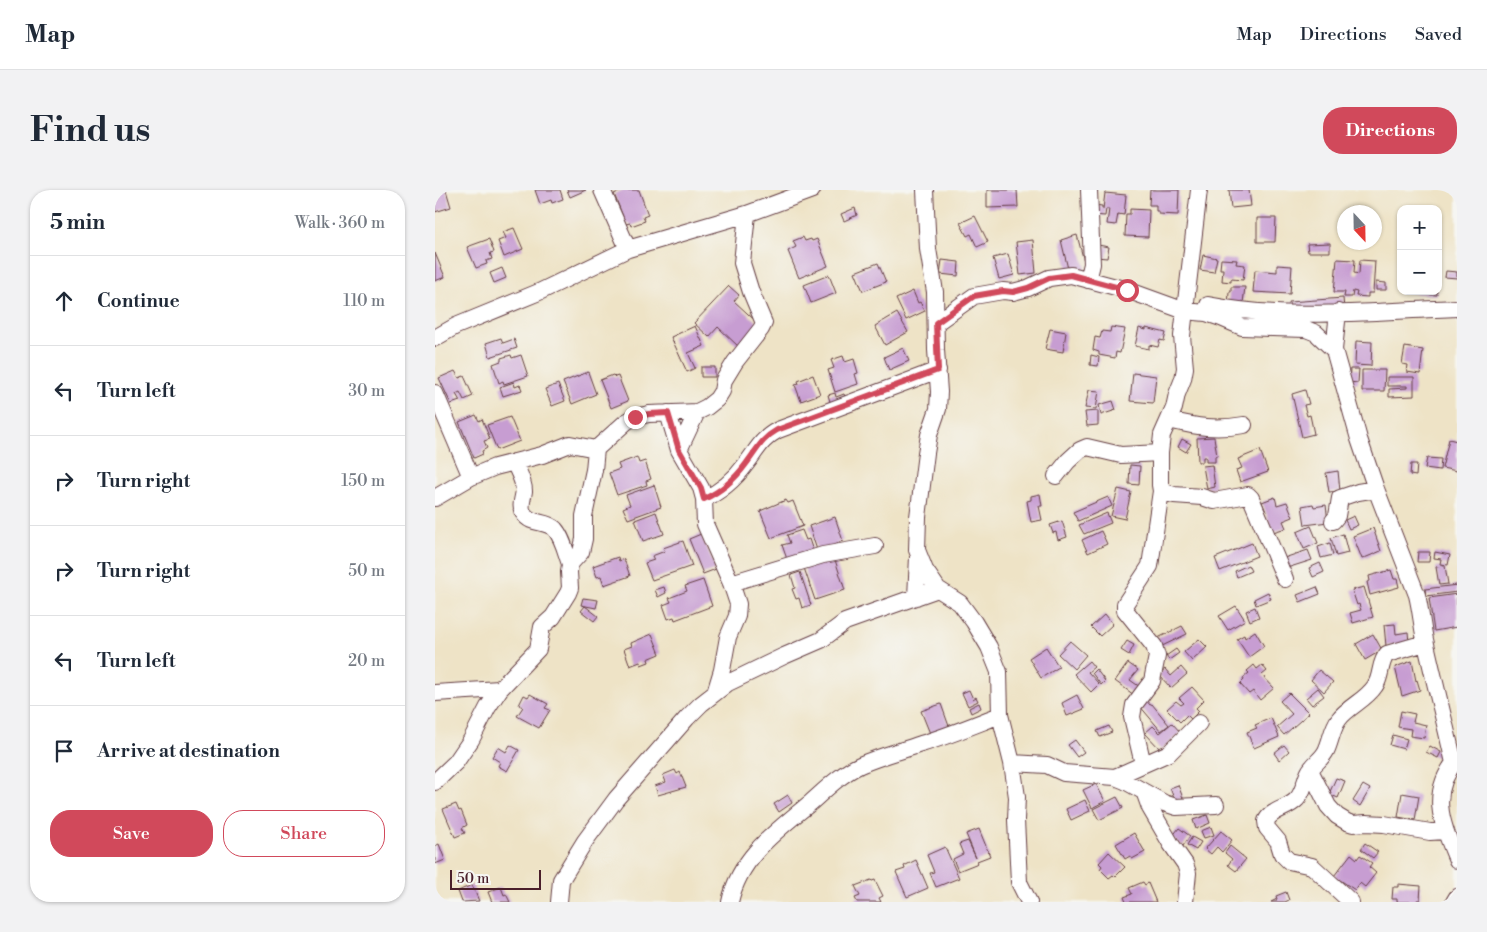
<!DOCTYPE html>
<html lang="en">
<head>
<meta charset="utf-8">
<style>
	body { margin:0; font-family:"Libre Bodoni",serif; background:#f2f2f3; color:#1f2937 }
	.controls { position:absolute; right:15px; top:15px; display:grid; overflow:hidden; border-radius:10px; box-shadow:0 1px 4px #0004 }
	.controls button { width:45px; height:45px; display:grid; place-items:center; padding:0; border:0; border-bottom:1px solid #e0e1e3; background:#fff; color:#1f2937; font:25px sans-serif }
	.compass { position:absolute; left:902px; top:15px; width:45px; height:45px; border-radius:50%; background:#fff; box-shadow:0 1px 4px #0004; rotate:158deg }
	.scale { position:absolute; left:15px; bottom:12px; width:91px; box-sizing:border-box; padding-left:5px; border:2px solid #4a1f2b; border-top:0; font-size:14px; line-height:18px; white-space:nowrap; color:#4a1f2b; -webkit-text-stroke:4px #f6f6f2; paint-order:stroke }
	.stop { position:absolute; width:15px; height:15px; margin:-11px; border:4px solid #d1495b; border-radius:50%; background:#fff }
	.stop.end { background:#d1495b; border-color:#fff; box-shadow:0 1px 5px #0008 }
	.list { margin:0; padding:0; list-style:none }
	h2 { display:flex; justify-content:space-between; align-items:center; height:65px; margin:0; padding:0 20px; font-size:21px }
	h2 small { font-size:16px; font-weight:400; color:#747a83 }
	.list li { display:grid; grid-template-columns:32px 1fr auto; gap:15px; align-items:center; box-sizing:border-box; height:90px; padding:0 20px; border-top:1px solid #e0e1e3 }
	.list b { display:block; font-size:19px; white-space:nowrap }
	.list em { font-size:16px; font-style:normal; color:#747a83 }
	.actions { display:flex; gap:10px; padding:15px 20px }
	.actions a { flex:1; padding:11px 0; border:1px solid #d1495b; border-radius:20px; text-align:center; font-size:18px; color:#d1495b }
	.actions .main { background:#d1495b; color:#fff }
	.icon { flex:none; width:28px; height:28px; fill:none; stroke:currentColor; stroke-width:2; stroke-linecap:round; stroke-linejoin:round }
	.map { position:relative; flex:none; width:1022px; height:712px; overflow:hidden; border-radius:20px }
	header { display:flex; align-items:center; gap:30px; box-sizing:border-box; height:70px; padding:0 25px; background:#fff; border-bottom:1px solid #e0e1e3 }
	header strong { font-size:24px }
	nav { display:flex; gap:28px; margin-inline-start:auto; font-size:18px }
	.intro { display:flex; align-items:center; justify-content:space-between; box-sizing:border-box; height:120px; padding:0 30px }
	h1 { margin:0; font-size:35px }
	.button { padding:12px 22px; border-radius:20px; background:#d1495b; color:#fff; font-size:18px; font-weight:700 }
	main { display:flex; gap:30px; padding:0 30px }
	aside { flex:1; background:#fff; border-radius:20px; box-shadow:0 1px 4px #0004 }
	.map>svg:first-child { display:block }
</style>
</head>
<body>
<header>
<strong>Map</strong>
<nav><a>Map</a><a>Directions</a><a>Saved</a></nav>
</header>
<div class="intro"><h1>Find us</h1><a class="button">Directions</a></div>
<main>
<aside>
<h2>5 min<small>Walk · 360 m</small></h2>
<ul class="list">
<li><svg class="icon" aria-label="ahead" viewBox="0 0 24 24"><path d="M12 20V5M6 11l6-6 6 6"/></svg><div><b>Continue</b></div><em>110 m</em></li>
<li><svg class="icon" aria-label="left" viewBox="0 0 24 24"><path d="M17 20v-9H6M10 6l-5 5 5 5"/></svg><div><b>Turn left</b></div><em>30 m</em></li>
<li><svg class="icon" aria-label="right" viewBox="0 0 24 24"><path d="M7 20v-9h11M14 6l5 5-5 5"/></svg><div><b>Turn right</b></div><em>150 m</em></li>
<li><svg class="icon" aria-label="right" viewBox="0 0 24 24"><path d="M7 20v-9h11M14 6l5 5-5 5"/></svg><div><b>Turn right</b></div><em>50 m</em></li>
<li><svg class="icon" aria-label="left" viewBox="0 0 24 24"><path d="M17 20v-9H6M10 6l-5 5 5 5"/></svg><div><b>Turn left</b></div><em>20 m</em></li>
<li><svg class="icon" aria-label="arrive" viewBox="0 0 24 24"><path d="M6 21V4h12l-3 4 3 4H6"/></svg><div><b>Arrive at destination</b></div></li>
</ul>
<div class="actions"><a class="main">Save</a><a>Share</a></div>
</aside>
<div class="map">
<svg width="1022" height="712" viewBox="0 0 1022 712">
	<rect width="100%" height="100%" fill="#f6f6f2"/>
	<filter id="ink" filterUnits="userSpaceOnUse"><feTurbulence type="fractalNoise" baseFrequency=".02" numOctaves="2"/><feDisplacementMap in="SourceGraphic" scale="10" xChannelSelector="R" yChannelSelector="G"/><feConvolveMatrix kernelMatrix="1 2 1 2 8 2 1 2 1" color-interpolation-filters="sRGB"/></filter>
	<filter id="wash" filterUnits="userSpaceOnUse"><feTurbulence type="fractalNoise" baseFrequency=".0096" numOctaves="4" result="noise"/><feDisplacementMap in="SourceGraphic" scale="20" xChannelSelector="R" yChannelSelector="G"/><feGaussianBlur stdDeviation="1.12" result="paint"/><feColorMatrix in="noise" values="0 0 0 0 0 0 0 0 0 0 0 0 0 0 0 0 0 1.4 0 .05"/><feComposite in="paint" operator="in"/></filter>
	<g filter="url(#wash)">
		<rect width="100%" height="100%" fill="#eee3c6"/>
		<g id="blocks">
			<path fill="#c79dd2" d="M5,0H11L16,17L0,22V2Z
				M100,0H125L128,9L117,13L116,10L105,14Z
				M132,0H151L135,7Z
				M188,0H204L213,25L208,27L210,31L196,36L195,33L191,34L179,4Z
				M552,0H582L583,17L552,18Z
				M715,0H744L743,25L724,24V21H721V15H714Z
				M794,0H814L816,16L796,18Z
				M670,3L691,5L689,25L683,24L681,35L672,34L674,19H671L670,26L658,25L659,15L667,16V19H668Z
				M420,18L422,25L409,31L406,24Z
				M695,19L714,20L713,47L690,46L691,24H695Z
				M540,26L553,52L542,57L536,44L532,46L525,33Z
				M822,28H841L840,52H822Z
				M79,38L88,59L69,67L63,51L71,48L68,42Z
				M642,45L651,79L634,83L626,50Z
				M368,47L370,51L376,49L377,51L382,49L393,76L364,88L353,61L361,57L358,51Z
				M54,49L59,62L55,63L57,69L51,71L52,74L41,78L32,57Z
				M598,50L601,83L585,85L581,52Z
				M895,53V62H873L872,54Z
				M663,55L674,57L672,68L661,67Z
				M0,63L10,87L0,91Z
				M573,64L579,85L564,89L558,68Z
				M768,65L782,68L779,82L765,80Z
				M786,69L802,70L801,74L810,75L808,90L796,89V92L787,91L788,79H785Z
				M902,69L920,70L919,83L924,84L925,70L940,71L938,103H933V107L921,106L922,102L918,101L917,107H909L910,102H899Z
				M507,70L524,72L523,86L505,84Z
				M443,73L451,92L428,101L420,82Z
				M842,75L857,76L855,104L818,102L820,80L842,82Z
				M67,78L71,88L59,93L55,83Z
				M1011,81L1022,82V88L1010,87Z
				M394,85L401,103L376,113L369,95Z
				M941,92L951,93V100H941Z
				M294,96L304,105L299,111L326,136L305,158L283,137L274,147L259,133Z
				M796,97H810L808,113L793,116L794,102H796Z
				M478,101L483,113L485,112L490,121L471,130L461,109Z
				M974,101H1002V105L974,103Z
				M908,108L909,119L855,123L854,112Z
				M462,123L473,142L450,155L440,136Z
				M260,136L269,156L253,163L260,178L252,182L236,147Z
				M676,137L690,139L685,163L681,162L680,168L664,165V162L658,160L660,147L665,148L667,141L675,142Z
				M704,138L711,140V138L731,143L729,151L725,150L723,157L714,155V159L700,156Z
				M615,139L631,142L628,162L610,159Z
				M66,148L68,153L79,149L82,158L55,167L51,153Z
				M921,151L937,152L936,176L920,175Z
				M970,157L988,160L985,184L972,182L973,175L967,174Z
				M468,158L474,171L454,180L449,167Z
				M76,165L77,168L86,165L93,186L69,194L68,191L64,193L58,174L66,171V168Z
				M656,165L664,167L663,176L655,175Z
				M408,166L410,172L419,169L423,183L420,184L423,194L400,202L393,180L399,178L396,170Z
				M266,177H280V187H266Z
				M915,179H924L923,193L914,192Z
				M927,180H950L949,201H927Z
				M20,181L24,188L29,186L38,206L29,210L25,202L21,204L25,211L16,214L4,188Z
				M153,182L161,204L137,214L128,192Z
				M698,183L721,186L718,213L695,211Z
				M178,185L180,187L183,186L193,211L176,218L165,190Z
				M378,185L385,204L366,211L360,195L364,194L363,191Z
				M952,187H979V206L954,207V199L972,198V196H952Z
				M79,192L80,197L85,195L87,200L68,206L65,197Z
				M123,194L130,211L117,216L110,199Z
				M654,200L664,201L661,219L650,218Z
				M870,200L874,214L869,215L872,226L875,225L879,244L867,247L857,204Z
				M400,203L401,207L409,204L412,213L397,218L393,205Z
				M678,211L681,220L666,225L664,215Z
				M663,221V235L652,236L650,222Z
				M41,225L44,231L47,229L55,249L49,251L52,258L47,261L48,264L39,268L24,232Z
				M75,227L85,251L62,260L52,235Z
				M779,247L782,266H780V272H771V267H768V272H763L762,248Z
				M747,249L756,254L751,262L743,257Z
				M1014,249L1022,251V281L1007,278Z
				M825,260L833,282L805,292L801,280L807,278L803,269Z
				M202,267L204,273L210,271L216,289L211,291L212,295L182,305L174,283L185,279L183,274Z
				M992,268L1006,269L1005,280L990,278Z
				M976,274H982L981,286L975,285Z
				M695,275L705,276L704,295L694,294Z
				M777,275L780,297L772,299L768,276Z
				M903,281L905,301L894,302L891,283Z
				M219,295L226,317L193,329L188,318L195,315L191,305Z
				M683,299L696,302L690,329L676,326Z
				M605,304L607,316H604L607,330L596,332L592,311L596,310V306Z
				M673,307L677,316L643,331L638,322Z
				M840,307L842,315L852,312L858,327L848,331L851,338L838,342L827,312Z
				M351,310L353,313L358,311L368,336L336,348L325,321Z
				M878,314L879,317L891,315L893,332L870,335L867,316Z
				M221,322L229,344L208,351L200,330Z
				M672,323L676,333L649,344L644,335Z
				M919,326L923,335L914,339L910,330Z
				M400,327L408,351L402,353L404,357L382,360L374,336Z
				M627,331L632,347L623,350L621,342L618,343L615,335Z
				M876,336L883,353L869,359L862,342Z
				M938,338L946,361L927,369L918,346Z
				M367,340L371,350L374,349L379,364L353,372L347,355L355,353L352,345Z
				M666,341L672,354L653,363L647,350Z
				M266,344L281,379L268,384L254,349Z
				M908,344L913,363L901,366L896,348Z
				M248,351L257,376L217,390L210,373L219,370L217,366L230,361L228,358Z
				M817,353L822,366L785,381L780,368Z
				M895,353L898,365L886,368L883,357Z
				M873,360L877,370L852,378L849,368Z
				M983,362H995L994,372H982Z
				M1000,362L1015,365L1013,375L1005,374L1006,369L999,368Z
				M183,367L184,371L189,369L195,386L169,395L166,386L162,387L158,376Z
				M390,368L391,373L400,370L410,400L380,410L368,375Z
				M885,373L889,382L878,387L874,378Z
				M813,375L816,381L802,387L800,381Z
				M1010,376L1013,394L1004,395L1001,377Z
				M956,380L959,389H962L964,397L935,405L932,392L935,391L934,386Z
				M365,382L376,415L367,418L364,408L361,409L357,399L360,398L356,385Z
				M268,390L277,416L240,430L239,427L233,429L228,415L236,412L234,408L252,401L250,396Z
				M1022,395V402L991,406L990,399Z
				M229,397L231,403L223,407L220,400Z
				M882,397L885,404L865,412L862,405Z
				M929,397L938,427L918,433L915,423L926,420L924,414L922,415L917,400Z
				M833,402L836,409L821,415L819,409Z
				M1022,404V437L999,441L994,408Z
				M148,408L163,410L161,418L146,415Z
				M150,416L163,426L159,431L146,421Z
				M801,416L810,430L793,440L784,426Z
				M820,417L824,427L815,431L811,421Z
				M670,424L678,434L665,446L656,437Z
				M960,434L961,444L973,442L974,453L951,456L949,435Z
				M747,436L752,444L723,458L719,450Z
				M820,441L829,456L814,467L802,449L809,445L810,448Z
				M217,444L225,464L213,469L214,472L206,475L205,472L195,476L189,459L197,456L196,453Z
				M938,444L947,460L930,470L921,454Z
				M764,449L772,457L757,471L749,462Z
				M635,451L651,465L639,479L623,464Z
				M692,451L699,455L694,465L686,460Z
				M611,457L624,477L606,488L594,468Z
				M741,459L744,463L734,470L731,466Z
				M654,471L659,477L653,482L664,494L656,502L639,484Z
				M977,471L981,491L982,490L985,500L967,506L960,477Z
				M693,473L703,480L695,490L705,497L699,505L680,491Z
				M819,475L822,479L827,475L832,481L827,485L839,498L825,510L818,501L814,504L805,494L809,490L808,488L814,483L812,481Z
				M746,477L752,484L736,498L723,484L730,479L736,486Z
				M661,479L670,491L666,495L657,483Z
				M884,480L898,492L889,502L876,490Z
				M757,497L769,510L761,518L764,521L756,529L752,525L745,532L732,519L741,511L746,515L749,513L744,508Z
				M883,498L889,506L877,515L871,508Z
				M534,500L538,509L541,507L543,511L533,516L527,503Z
				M854,503L874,523L849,545L842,537L857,524L845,511Z
				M95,504L113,514L110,518L115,520L104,538L82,526L88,517L84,515L89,505L93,507Z
				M642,505L649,519L632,526L627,513Z
				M711,510L715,515L717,514L734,535L726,541L704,515Z
				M544,513L546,518L536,523L534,518Z
				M506,514L515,539L496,546L486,521Z
				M966,521L980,524L978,532L991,535L989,548L975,546L976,539L963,537Z
				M836,528L844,547L819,558L812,542L822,538L820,535Z
				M737,533L746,543L726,560L710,543L718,536L725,543Z
				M674,536L677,542L665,547L662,541Z
				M958,545L972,549L969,559L955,555Z
				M640,550L649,562L642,567L633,555Z
				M75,555L84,560L72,581L63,576L65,572L57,567L63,557L71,562Z
				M849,555L854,561L844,570L839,563Z
				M995,556L1006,562L1003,568L991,562Z
				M240,580L242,584L245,582L251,597L223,605L220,596L231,592L228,585Z
				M901,588L910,591L903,608L894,604Z
				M661,594L670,611L657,618L648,600Z
				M743,595L748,608L740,611L735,598Z
				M928,595L935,599L925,616L918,611Z
				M967,603L984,606L980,630L963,627Z
				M353,605L357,613L344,622L339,614Z
				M682,607L688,618L664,630L658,619Z
				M650,610L655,621L636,630L631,619Z
				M21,614L24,621L26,620L32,635L27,638L30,643L20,647L8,619Z
				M772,625L775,633L761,639L758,630Z
				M776,637L779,645L769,648L766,641Z
				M744,638L755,646L748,656L736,648Z
				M544,639L555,666L542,671L543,673L523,681L518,669L528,664L524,654L533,651L541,668L531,644Z
				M786,641L797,650L787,662L782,657L776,664L770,659Z
				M699,643L710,662L697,669L695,666L690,669L681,654Z
				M757,647L766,652L761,660L752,655Z
				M930,653L943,662L938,668L926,659Z
				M4,654L10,670L0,674V656Z
				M795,656L811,669L801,681L793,675L797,669L790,663Z
				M510,657L524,688L501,697L495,683L499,682L492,665Z
				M674,662L690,677L680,687L678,685L674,688L665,679L667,676L664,673Z
				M916,664L922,669L925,665L937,673L934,677L941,683L930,697L925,693L920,700L899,686Z
				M481,670L493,698L472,707L461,682L470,679L469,676Z
				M436,690L437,691L440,690L448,706L444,708L446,712H422L420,708L425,706L420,696Z
				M708,692L710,695L713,693L721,712H691L689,707L697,704L694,698Z
				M963,694L986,696L985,710H982V712H962V709H957L958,697H963Z
				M37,695L44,711L27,712L23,701Z
				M66,697L69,705L71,704L75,712H57L53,702Z
				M851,702L854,710L850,712H836L842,709L841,706Z"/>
		</g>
	</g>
	<g filter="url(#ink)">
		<use href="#blocks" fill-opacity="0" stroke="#633c42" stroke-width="1"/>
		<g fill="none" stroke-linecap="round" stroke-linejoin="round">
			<defs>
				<path id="minor" d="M167,0L193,59
					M490,0L493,59L500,102L501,160L504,202L503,219L494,245L491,263L483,327L482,360L490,380L503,399L525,413L539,432L554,457L564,482L565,525L577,573L582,607L581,630L584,692L594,712
					M653,90L657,74L654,0
					M773,115C855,131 939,121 1022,118
					M903,122L899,160L924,249L941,299L982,405C986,421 987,438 991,454C1000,494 1010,533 1019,573
					M501,133L539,106L568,101L578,102L593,98L614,88L636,85L692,100L750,121L771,123L786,128L807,137L871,139L881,143L899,160
					M0,148L21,136L104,102L193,59L312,24
					M0,203L36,287
					M233,223L244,260L266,298L269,309L270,334L296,393L303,414L302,426L293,447L287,480L280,503
					M734,230C762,237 781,240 809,235
					M244,260L262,222
					M79,272C83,281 89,291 89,301C88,308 84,318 89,324C96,335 111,330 120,339C128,348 131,363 135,374
					M621,286L633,271L645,260L652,257L686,265L725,263
					M726,301L739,305L767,307L779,311L813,305L816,308L850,389
					M0,308L36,287L60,277L107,265L135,254L161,259
					M269,309C287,301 300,289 311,274C322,260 326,249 343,240L503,180
					M898,331L902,326L905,308L923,302L941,299
					M296,393L388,365L440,356
					M481,407L483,367
					M0,503L65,499
					M1022,569C993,604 1007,633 1022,670
					M577,573L612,575L629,583L680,587L690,591L729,613L741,617L781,615
					M708,574L697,527L699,515L717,491L722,466L719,456L690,420V414L715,376L726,301L725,295V263L727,245L739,218L742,204L748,189L750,178L747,146L764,0
					M875,580L893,616L902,626L912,632L918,634L931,633L949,634L995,642L1010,641
					M680,587L734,563L764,533
					M0,592L21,572L36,550L53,517L65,499L103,459L107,437L118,427L133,403L135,398L134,382L135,374L146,362L149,349V326L159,280L161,259L191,232L200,227L214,224L262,222L272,217L282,209L287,201L289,190L300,172L326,139L329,133L316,102L307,73L312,24L377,0
					M710,604L715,618L736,654L750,674L753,683L750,712
					M124,712L126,690L150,651L181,609L252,528L266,514L293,493L349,466L386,450L410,432L503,399
					M295,712C304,668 341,641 374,614C390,600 406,584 425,575C445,566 466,561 486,554C513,546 539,535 565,525
					M916,712L877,676L854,671L847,664L843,651L832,638L831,631C837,619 853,619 862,609C868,603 870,590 874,582C878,574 887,569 891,561C896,551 897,538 904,529C914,516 931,510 940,496C947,486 944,473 952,464L990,453
					M1019,712L1022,707"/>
			</defs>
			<use href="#minor" stroke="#633c42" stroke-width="18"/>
			<use href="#minor" stroke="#fff" stroke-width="16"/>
		</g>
	</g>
	<g fill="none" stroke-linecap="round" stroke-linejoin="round" filter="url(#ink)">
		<path stroke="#d1495b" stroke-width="6" d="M200,227L214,224L233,223L244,260L266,298L269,309C287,301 300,289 311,274C322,260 326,249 342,240L503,180L501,133L539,106L568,101L578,102L593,98L614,88L636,85L692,100"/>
	</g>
</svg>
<div class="controls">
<button>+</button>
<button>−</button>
</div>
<svg class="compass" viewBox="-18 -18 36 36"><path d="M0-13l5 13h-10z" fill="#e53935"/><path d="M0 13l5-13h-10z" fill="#747a83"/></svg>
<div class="scale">50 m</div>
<div class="stop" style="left:692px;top:100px"></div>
<div class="stop end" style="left:200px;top:227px"></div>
</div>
</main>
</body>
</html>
